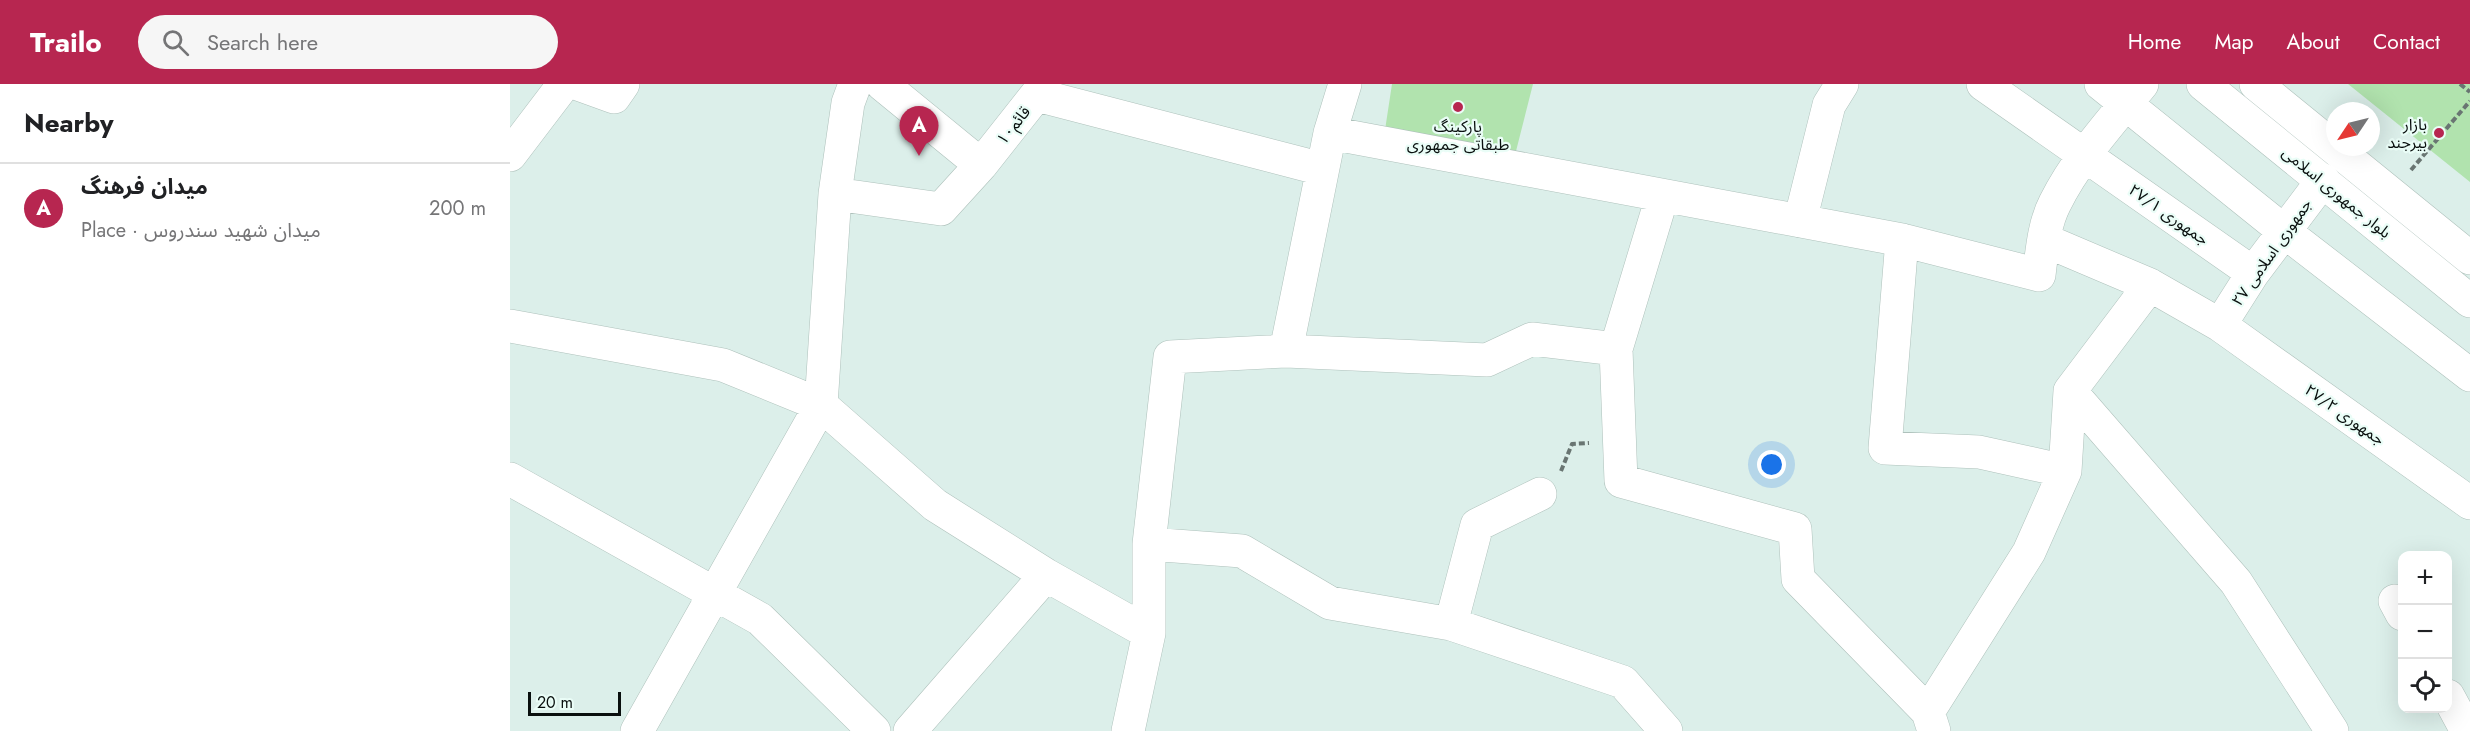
<!DOCTYPE html>
<html lang="en">
<head>
<meta charset="utf-8">
<style>
	body { margin:0; font-family:Jost,"Noto Sans Arabic",sans-serif; background:#f6f6f6; color:#202124 }
	.controls { position:absolute; right:18px; bottom:18px; display:grid; overflow:hidden; border-radius:12px; box-shadow:0 6px 24px #0002 }
	.controls button { width:54px; height:54px; display:grid; place-items:center; padding:0; border:0; border-bottom:2px solid #e0e0e0; background:#fff; color:#202124; font:30px sans-serif }
	.compass { position:absolute; left:1816px; top:18px; width:54px; height:54px; border-radius:50%; background:#fff; box-shadow:0 6px 24px #0002; rotate:235deg }
	.scale { position:absolute; left:18px; bottom:15px; width:93px; box-sizing:border-box; padding-left:6px; border:3px solid #090f0e; border-top:0; font-size:16px; line-height:21px; white-space:nowrap; color:#090f0e; -webkit-text-stroke:4px #eafdf7; paint-order:stroke }
	.you { position:absolute; left:1262px; top:381px; width:21px; height:21px; margin:-15px; border:4px solid #fff; border-radius:50%; background:#1a73e8; box-shadow:0 0 0 9px #1a73e833 }
	.badge { display:grid; place-items:center; width:39px; height:39px; border-radius:50%; background:#b72650; color:#fff; font-size:20px; font-weight:700 }
	.pin { position:absolute; translate:-50% -50px; filter:drop-shadow(0 2px 3px #0008) }
	.pin::after { content:''; position:absolute; top:32px; width:21px; height:18px; background:inherit; clip-path:polygon(0 0,100% 0,50% 100%) }
	.list { margin:0; padding:0; list-style:none }
	h2 { display:flex; justify-content:space-between; align-items:center; height:78px; margin:0; padding:0 24px; font-size:26px }
	h2 small { font-size:20px; font-weight:400; color:#757577 }
	.list li { display:grid; grid-template-columns:39px 1fr auto; gap:18px; align-items:center; box-sizing:border-box; height:90px; padding:0 24px; border-top:2px solid #e0e0e0 }
	.list b { display:block; font-size:22px; white-space:nowrap }
	.list p { margin:0; font-size:20px; white-space:nowrap; color:#757577 }
	.list em { font-size:20px; font-style:normal; color:#757577 }
	.icon { flex:none; width:33px; height:33px; fill:none; stroke:currentColor; stroke-width:2; stroke-linecap:round; stroke-linejoin:round }
	.map { position:relative; flex:none; width:1960px; height:647px; overflow:hidden }
	header { display:flex; align-items:center; gap:36px; box-sizing:border-box; height:84px; padding:0 30px; background:#b72650; color:#fff }
	header strong { font-size:28px }
	nav { display:flex; gap:33px; margin-inline-start:auto; font-size:21px }
	.search { width:420px; height:54px; background:#f6f6f6; display:flex; align-items:center; gap:15px; box-sizing:border-box; padding:0 21px; border-radius:33px; color:#757577; font-size:22px }
	main { display:flex }
	aside { flex:1; background:#fff }
	.map>svg:first-child { display:block }
</style>
</head>
<body>
<header>
<strong>Trailo</strong>
<div class="search"><svg class="icon" aria-label="search" viewBox="0 0 24 24"><circle cx="10" cy="10" r="6"/><path d="M15 15l6 6"/></svg>Search here</div>
<nav><a>Home</a><a>Map</a><a>About</a><a>Contact</a></nav>
</header>
<main>
<aside>
<h2>Nearby<small></small></h2>
<ul class="list">
<li><span class="badge">A</span><div><b>میدان فرهنگ</b><p>Place · میدان شهید سندروس</p></div><em>200 m</em></li>
</ul>
</aside>
<div class="map">
<svg width="1960" height="647" viewBox="0 0 1960 647">
	<rect width="100%" height="100%" fill="#dcefea"/>
	<path fill="#b1e3ae" d="M882,0H1023L1004,75L875,46Z
		M1838,0H1960V98Z"/>
	<g fill="none" stroke-linecap="round" stroke-linejoin="round">
		<defs>
			<path id="minor" d="M68,0L104,13L113,0
				M1473,0L1743,189
				M1591,0L1775,148L1960,291
				M527,11L812,85
				M820,49L835,0
				M0,71L54,0
				M471,81L535,0
				M325,110L431,125L471,81L372,0
				M1152,113L1106,265L1111,397L1285,445L1288,495L1418,628L1424,647
				M1290,137L1319,21L1332,0
				M1392,156L1375,364L1469,368L1555,387
				M1534,156L1640,201L1710,241L1960,419
				M1640,201L1560,307L1726,498L1822,647
				M1710,241L1743,189L1813,96
				M0,242L213,281L311,321L425,421L536,491L639,549
				M776,267L820,49L1392,156L1529,191C1532,167 1534,140 1545,119C1567,75 1601,38 1632,0
				M0,395L250,535L364,647
				M639,460L732,467L820,519L941,540L1113,598L1156,647
				M1885,517L1892,530
				M941,540L967,441L1030,410
				M1938,612L1957,647
				M1418,628L1519,468L1555,387L1560,307
				M127,647L311,321L325,110L338,19L345,0
				M400,647L536,491
				M618,647L639,549V460L660,273L776,267L977,276L1022,255L1106,265"/>
			<path id="major" d="M1693,0L1960,217
				M1746,0L1960,174"/>
		</defs>
		<use href="#minor" stroke="#aec1bb" stroke-width="34"/>
		<use href="#major" stroke="#aec1bb" stroke-width="34"/>
		<path stroke="#697572" stroke-width="4" stroke-dasharray="6 3" stroke-linecap="butt" d="M1950,0L1960,8
			M1901,86L1960,17
			M1051,387L1062,360L1079,359"/>
		<use href="#minor" stroke="#fff" stroke-width="33"/>
		<use href="#major" stroke="#fff" stroke-width="33"/>
	</g>
	<g fill="#b72650" stroke="#eafdf7" stroke-width="2">
		<circle cx="948" cy="23" r="6"/>
		<circle cx="1929" cy="49" r="6"/>
	</g>
	<g text-anchor="middle" stroke-width="4.5" stroke-linejoin="round" paint-order="stroke">
		<g font-size="16" fill="#090f0e" stroke="#eafdf7" text-anchor="end">
			<text x="1917" y="46">بازار<tspan x="1917" dy="18">بیرجند</tspan></text>
			<text x="948" y="48" text-anchor="middle">پارکینگ<tspan x="948" dy="18">طبقاتی جمهوری</tspan></text>
		</g>
		<g font-size="16" fill="#090f0e" stroke="#eafdf7">
			<text transform="translate(503 41) rotate(-52)" y="6">قائم۱۰</text>
			<text transform="translate(1827 108) rotate(39)" y="6">بلوار جمهوری اسلامی</text>
			<text transform="translate(1659 130) rotate(35)" y="6">جمهوری ۲۷/۱</text>
			<text transform="translate(1761 168) rotate(-55)" y="6">جمهوری اسلامی ۲۷</text>
			<text transform="translate(1835 330) rotate(35)" y="6">جمهوری ۲۷/۲</text>
		</g>
	</g>
</svg>
<div class="controls">
<button>+</button>
<button>−</button>
<button><svg class="icon" aria-label="locate" viewBox="0 0 24 24"><circle cx="12" cy="12" r="6"/><path d="M12 2v4M12 18v4M2 12h4M18 12h4"/></svg></button>
</div>
<svg class="compass" viewBox="-18 -18 36 36"><path d="M0-13l5 13h-10z" fill="#e53935"/><path d="M0 13l5-13h-10z" fill="#757577"/></svg>
<div class="scale">20 m</div>
<div class="you"></div>
<div class="pin badge" style="left:409px;top:72px">A</div>
</div>
</main>
</body>
</html>
